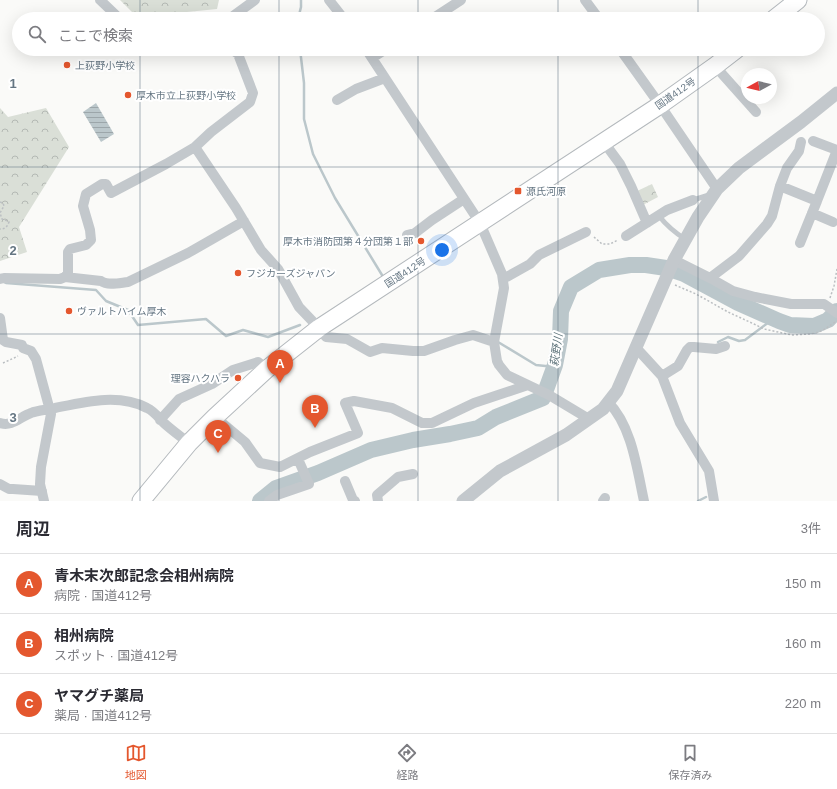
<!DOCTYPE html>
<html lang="ja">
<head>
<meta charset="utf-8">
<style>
	body { margin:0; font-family:Helvetica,"Noto Sans JP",sans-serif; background:#f2f2f3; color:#2b2b33 }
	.compass { position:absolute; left:741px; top:68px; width:36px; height:36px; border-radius:50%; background:#fff; box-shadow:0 4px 16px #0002; rotate:262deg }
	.you { position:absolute; left:442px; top:250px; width:14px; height:14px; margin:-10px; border:3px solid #fff; border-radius:50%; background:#1a73e8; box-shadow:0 0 0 6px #1a73e833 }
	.badge { display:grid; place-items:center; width:26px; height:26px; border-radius:50%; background:#e4572e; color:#fff; font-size:13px; font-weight:700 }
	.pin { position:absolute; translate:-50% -33px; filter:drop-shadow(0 1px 2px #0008) }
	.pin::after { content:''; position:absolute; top:21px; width:14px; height:12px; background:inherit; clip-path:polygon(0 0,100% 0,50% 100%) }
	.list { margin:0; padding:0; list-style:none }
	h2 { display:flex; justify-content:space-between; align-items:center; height:52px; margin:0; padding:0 16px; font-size:17px }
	h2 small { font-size:13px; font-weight:400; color:#7c7c81 }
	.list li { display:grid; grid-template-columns:26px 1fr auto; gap:12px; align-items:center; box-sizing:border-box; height:60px; padding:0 16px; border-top:1px solid #e1e1e2 }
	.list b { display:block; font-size:15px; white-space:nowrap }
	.list p { margin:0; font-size:13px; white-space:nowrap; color:#7c7c81 }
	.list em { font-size:13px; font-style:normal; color:#7c7c81 }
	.icon { flex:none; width:22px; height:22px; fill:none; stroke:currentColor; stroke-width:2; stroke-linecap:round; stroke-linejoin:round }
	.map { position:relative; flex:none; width:837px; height:501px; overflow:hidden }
	.search { position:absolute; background:#fff; box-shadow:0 4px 16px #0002; left:12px; right:12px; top:12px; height:44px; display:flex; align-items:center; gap:10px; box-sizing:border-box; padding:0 14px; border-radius:22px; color:#7c7c81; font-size:15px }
	.sheet { height:232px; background:#fff }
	nav { display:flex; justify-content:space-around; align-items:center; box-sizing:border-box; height:56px; border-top:1px solid #e1e1e2; background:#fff; font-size:11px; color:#7c7c81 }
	nav a { display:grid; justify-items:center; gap:2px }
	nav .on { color:#e4572e }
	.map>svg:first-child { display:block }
</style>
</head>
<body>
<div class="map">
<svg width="837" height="501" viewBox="0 0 837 501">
	<defs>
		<pattern id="forest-crowns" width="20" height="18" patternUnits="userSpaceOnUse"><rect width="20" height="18" fill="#dadfd7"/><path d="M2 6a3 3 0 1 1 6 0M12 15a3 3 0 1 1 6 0" fill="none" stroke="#b4b9b4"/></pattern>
		<pattern id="water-rules" width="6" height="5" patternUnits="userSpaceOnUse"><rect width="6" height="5" fill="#bbc7cb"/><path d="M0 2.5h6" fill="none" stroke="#9ca6aa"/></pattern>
	</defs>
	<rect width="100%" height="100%" fill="#fafaf8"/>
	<path fill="url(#forest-crowns)" d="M120,0H219L217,9L137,17Z
		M0,108L8,117L46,108L69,147L19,227L27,252L0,261Z
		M652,184L658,197L641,206L635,192Z"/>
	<path fill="url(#water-rules)" d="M96,103L114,134L101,142L83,112Z"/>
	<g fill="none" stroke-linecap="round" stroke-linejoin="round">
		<path stroke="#bbc7cb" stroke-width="2.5" d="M298,19L301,7V0
			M300,49L304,83V119L313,154L335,198L382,275
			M4,282L6,283L96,290L106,301L128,310L138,325L206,319L226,336L243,330L268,337L300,325
			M498,342L536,365L555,367
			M718,342L728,337L739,341L745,340L773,319
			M698,501L706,497"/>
		<path stroke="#bbc7cb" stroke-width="16" d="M260,501L276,488L318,473L371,450L413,440L450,434L478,428L496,417L543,398L555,365L560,339L561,311L571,287L599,270L630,265H646L666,268L684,274L738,303L779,321L790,325L814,326L828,320L837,311"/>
		<defs>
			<path id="trunk" d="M774,19L798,0
				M141,501L189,443L215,417L267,369L319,328L660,105L715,66L737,49"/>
		</defs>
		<use href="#trunk" stroke="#b4b9bd" stroke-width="19"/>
		<path stroke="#bbbfc2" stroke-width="1.5" stroke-dasharray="2 2" stroke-linecap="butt" d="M0,202L3,203L4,206L0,213L2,219L5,220L9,222C7,227 5,229 0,229
			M594,237L602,244H610L618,240
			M675,285L696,294L728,312L754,324L764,329L792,335L810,334L819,332L825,329L835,322
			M830,298L834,286L837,269
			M3,363L14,358L18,356"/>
		<path stroke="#c3c8cc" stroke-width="5" d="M693,200L709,195
			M659,216C667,226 674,232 685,239"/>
		<path stroke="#c3c8cc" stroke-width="10" d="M100,0L120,19
			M329,0L344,19
			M585,0L599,19
			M229,19L255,0
			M432,19L461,0
			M366,49L480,223L502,274L504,288L494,342L497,361L499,365L507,375L549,395L589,419
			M620,49L660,105L717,189
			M372,58L386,49
			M715,66L756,112
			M337,100L356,89L385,78
			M603,141L620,164L631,186L647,223
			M195,147L211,132L250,102L253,93L238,54L231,49
			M780,186L817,201L837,150L813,141
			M812,213L833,222
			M407,235L415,233L432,220L464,199
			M626,236L667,210L693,200
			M800,243L817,201
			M674,260L710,278L733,291L755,297L791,304H824L837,313
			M65,277L101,281C108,286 119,283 128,282L188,253L244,221
			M710,278L739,256L767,224L772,216L780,186L787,168L799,151L801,142
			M0,279L4,278L60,279L65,277L68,273V252L70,249L86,245L91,240L90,230L83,206L86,194L102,184H106L111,193L166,164L195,147L236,208L261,250L278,269L299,307L319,328L326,337L347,339L370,352L382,348L413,351H424L455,340L473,335L494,342
			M503,279L530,264L539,255L586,232
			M0,318L3,340L6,342L22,345L23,348L31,351L36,359L51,414L41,467L40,484L44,501
			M635,350L640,352L662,376L680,423L709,471L714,501
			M662,376L678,366L687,350L690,347H694L716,349L725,346
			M608,402C632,426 637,469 644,501
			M215,417L245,442L260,463L280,467L310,452L358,433L345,403L354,401L392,408L422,423H432L474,403L528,385
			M160,420L179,399L212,384L233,370L258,362L267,369
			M0,423C12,427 20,417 31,413C38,410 47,410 55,408C84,402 119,393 147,408C154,411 160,419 165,424C173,431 181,437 189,443
			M345,481L353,500L355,501
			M0,484L9,489H13L42,491
			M269,501L277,495L309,484L298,459
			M378,501L377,495L398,477L413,474
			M603,501L605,498"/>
		<path stroke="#c3c8cc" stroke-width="13" d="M463,501L500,471L566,435L603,409L617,391L674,260L698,217L717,189L739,168L801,122L837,93"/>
		<use href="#trunk" stroke="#fff" stroke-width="17"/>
	</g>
	<path fill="none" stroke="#657683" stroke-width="1" stroke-opacity="0.55" d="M140,0V19M279,0V19M418,0V19M558,0V19M698,0V19M140,49V501M279,49V501M418,49V501M558,49V501M698,49V501M0,167H837M0,334H837"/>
	<g fill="#e4572e" stroke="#fff" stroke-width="1.5">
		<circle cx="67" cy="65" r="4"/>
		<circle cx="128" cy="95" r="4"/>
		<rect x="514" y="187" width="8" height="8" rx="2"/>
		<circle cx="421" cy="241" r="4"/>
		<circle cx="238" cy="273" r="4"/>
		<circle cx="69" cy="311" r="4"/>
		<circle cx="238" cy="378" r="4"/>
	</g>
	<g text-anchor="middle" stroke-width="4" stroke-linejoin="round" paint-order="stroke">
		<g font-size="10" fill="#657683" stroke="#fff" text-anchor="start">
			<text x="75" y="69">上荻野小学校</text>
			<text x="136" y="99">厚木市立上荻野小学校</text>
			<text x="526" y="195">源氏河原</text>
			<text x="413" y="245" text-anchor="end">厚木市消防団第４分団第１部</text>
			<text x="246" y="277">フジカーズジャパン</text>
			<text x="77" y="315">ヴァルトハイム厚木</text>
			<text x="230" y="382" text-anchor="end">理容ハクハラ</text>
		</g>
		<g font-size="10" fill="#657683" stroke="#fff">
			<text transform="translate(675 93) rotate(-35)" y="4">国道412号</text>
			<text transform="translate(405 272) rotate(-33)" y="4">国道412号</text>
		</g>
		<g font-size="11" font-style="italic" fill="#60757c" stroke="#fff">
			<text transform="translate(556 350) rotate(-82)" y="4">萩野川</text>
		</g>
	</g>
	<g font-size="13" text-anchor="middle" font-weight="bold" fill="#657683" stroke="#fff" stroke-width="4" stroke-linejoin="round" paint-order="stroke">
		<text x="13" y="88">1</text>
		<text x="13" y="255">2</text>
		<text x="13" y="422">3</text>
	</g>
</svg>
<svg class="compass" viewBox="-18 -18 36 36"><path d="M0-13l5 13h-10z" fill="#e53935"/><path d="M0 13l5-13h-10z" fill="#7c7c81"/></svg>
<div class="you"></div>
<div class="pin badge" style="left:280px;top:383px">A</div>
<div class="pin badge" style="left:315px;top:428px">B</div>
<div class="pin badge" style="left:218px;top:453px">C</div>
<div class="search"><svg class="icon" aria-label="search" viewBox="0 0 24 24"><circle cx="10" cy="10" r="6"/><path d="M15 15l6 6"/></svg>ここで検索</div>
</div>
<section class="sheet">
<h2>周辺<small>3件</small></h2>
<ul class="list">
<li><span class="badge">A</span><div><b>青木末次郎記念会相州病院</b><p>病院 · 国道412号</p></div><em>150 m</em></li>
<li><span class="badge">B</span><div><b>相州病院</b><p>スポット · 国道412号</p></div><em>160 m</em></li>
<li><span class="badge">C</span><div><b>ヤマグチ薬局</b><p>薬局 · 国道412号</p></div><em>220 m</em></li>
</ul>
</section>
<nav>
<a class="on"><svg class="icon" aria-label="map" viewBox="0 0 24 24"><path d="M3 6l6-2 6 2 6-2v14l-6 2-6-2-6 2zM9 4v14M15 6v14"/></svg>地図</a>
<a><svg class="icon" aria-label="directions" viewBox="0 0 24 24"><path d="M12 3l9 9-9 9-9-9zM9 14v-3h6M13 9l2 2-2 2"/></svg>経路</a>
<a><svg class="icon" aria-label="saved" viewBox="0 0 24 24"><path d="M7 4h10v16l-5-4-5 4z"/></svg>保存済み</a>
</nav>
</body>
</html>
